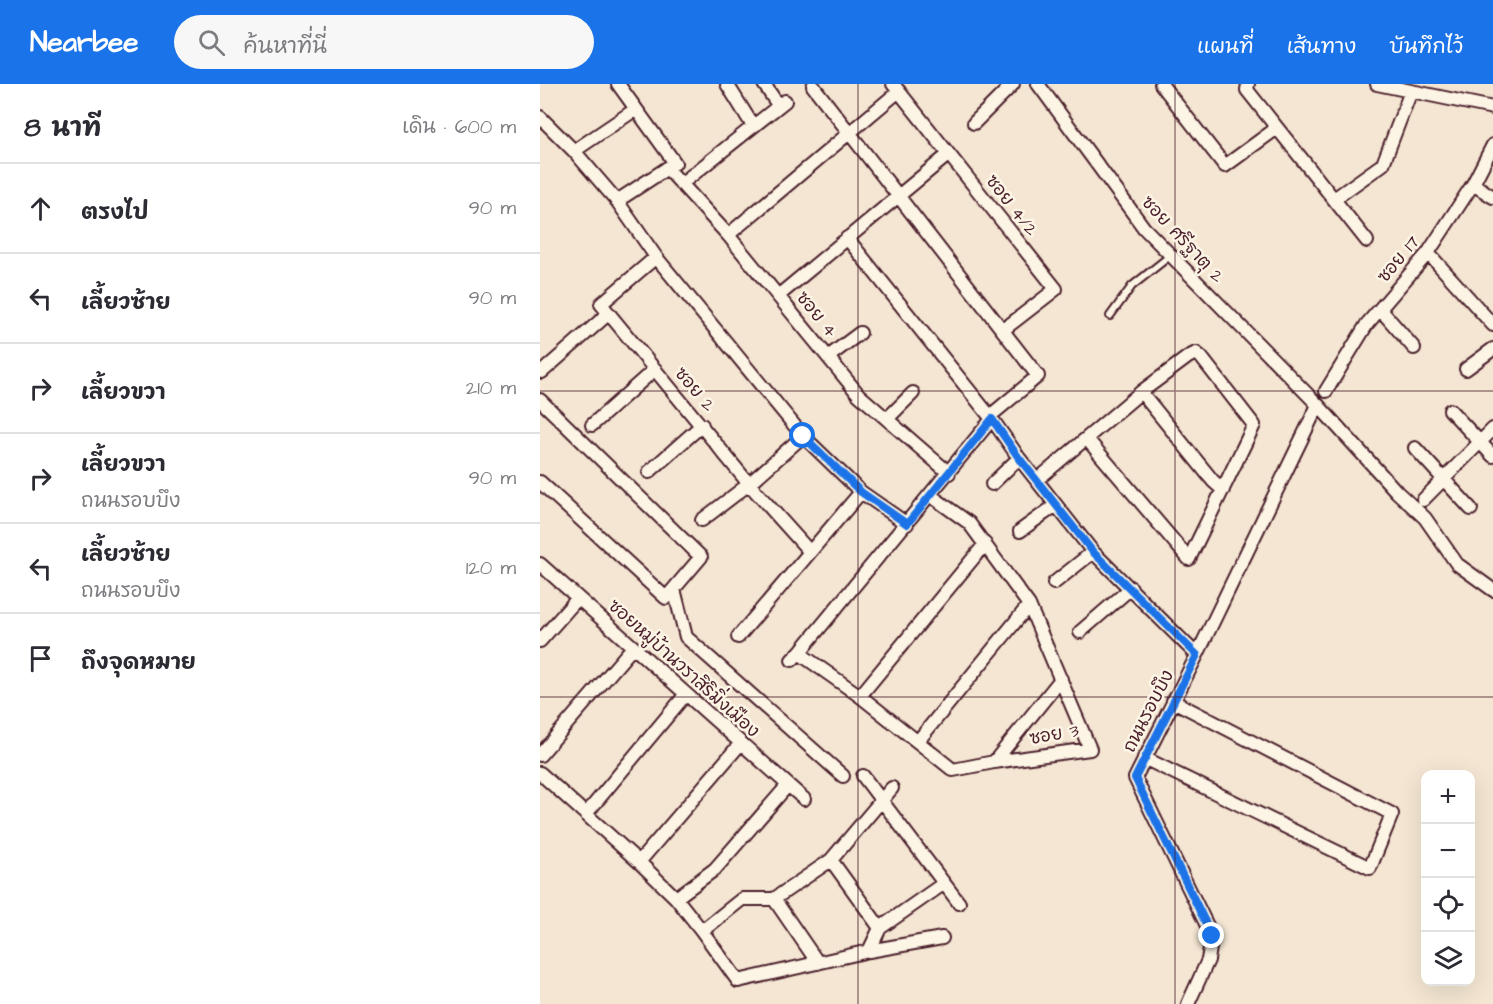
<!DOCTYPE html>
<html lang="th">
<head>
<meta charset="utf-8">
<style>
	body { margin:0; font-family:"Architects Daughter","Playpen Sans Thai",sans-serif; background:#f7f7f7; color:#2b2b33 }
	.controls { position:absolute; right:18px; bottom:18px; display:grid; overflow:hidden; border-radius:12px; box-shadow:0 6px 24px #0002 }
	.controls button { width:54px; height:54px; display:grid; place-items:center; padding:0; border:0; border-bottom:2px solid #e1e1e2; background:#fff; color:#2b2b33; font:30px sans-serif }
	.stop { position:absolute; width:18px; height:18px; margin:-14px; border:4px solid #1a73e8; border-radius:50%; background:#fff }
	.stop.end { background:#1a73e8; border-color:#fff; box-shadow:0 2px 6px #0008 }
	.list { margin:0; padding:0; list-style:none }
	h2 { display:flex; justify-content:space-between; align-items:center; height:78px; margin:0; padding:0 24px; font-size:26px }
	h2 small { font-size:20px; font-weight:400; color:#7c7c81 }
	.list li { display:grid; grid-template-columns:39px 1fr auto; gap:18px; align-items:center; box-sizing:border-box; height:90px; padding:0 24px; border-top:2px solid #e1e1e2 }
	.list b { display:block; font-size:22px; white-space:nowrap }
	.list p { margin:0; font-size:20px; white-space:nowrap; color:#7c7c81 }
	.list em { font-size:20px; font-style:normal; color:#7c7c81 }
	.icon { flex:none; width:33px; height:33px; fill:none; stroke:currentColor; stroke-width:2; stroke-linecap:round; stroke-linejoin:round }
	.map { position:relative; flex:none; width:953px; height:920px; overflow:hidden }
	header { display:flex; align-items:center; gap:36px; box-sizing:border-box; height:84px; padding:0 30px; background:#1a73e8; color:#fff }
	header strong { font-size:28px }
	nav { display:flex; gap:33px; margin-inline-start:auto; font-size:21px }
	.search { width:420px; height:54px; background:#f7f7f7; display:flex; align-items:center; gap:15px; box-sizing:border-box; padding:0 21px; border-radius:33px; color:#7c7c81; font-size:22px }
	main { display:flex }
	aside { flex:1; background:#fff }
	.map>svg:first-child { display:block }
</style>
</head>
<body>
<header>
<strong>Nearbee</strong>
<div class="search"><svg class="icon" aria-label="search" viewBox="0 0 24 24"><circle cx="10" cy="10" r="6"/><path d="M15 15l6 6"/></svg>ค้นหาที่นี่</div>
<nav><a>แผนที่</a><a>เส้นทาง</a><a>บันทึกไว้</a></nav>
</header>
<main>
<aside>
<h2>8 นาที<small>เดิน · 600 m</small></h2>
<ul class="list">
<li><svg class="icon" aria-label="ahead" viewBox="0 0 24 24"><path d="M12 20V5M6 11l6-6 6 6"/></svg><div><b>ตรงไป</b></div><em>90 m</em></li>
<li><svg class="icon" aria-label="left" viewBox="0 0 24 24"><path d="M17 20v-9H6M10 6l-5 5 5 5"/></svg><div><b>เลี้ยวซ้าย</b></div><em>90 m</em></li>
<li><svg class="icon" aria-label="right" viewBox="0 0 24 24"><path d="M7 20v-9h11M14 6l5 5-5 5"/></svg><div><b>เลี้ยวขวา</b></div><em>210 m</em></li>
<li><svg class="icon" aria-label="right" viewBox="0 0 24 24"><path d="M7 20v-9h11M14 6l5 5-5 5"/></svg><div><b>เลี้ยวขวา</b><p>ถนนรอบบึง</p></div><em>90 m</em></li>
<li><svg class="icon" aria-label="left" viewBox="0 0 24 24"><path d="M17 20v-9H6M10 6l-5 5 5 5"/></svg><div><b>เลี้ยวซ้าย</b><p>ถนนรอบบึง</p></div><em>120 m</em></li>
<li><svg class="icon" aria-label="arrive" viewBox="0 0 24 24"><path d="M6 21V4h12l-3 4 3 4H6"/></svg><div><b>ถึงจุดหมาย</b></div></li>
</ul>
</aside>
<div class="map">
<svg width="953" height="920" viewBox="0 0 953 920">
	<rect width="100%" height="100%" fill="#f4e6d2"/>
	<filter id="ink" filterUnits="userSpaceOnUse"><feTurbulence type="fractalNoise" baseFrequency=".0167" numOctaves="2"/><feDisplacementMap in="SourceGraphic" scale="12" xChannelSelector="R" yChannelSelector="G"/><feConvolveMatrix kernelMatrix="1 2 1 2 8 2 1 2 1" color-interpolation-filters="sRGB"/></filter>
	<g filter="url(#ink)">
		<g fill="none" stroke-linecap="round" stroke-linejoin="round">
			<defs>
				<path id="lane" d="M570,232L592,202L631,171"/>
				<path id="street" d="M187,0L213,42
					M224,0L238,21
					M353,0L516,205L463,246
					M498,0L604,144L778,321L857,408L885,434L917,480L953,506
					M621,0L685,82L737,44
					M708,0L707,6L827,157
					M837,0L953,24
					M273,2L498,292L450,332
					M0,33L34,67L77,117L116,173L263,352L321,408L367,440
					M434,39L473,0
					M34,67L96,25
					M127,84L188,151L319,311L409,389
					M141,100L245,17
					M933,100L953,113
					M794,115L843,80L871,7
					M77,117L135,79L78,0
					M188,151L359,7
					M307,154L452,335L479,374L553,468L657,571
					M888,169L953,241
					M116,173L61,220L209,400L270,468
					M238,212L409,70
					M840,225L874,264
					M288,273L320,249
					M926,285L953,265
					M2,288L68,230
					M786,307L827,240L888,169L933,100L953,61
					M601,308L673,397L683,406
					M0,316L161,473L126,514L0,398
					M910,326L953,372
					M347,335L373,309
					M52,341L115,285
					M875,364L931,425
					M109,388L162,341
					M497,396L601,308L648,273L656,269L661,273L714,341L649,475L547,355
					M452,400L479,374
					M883,416L953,345
					M162,436L209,400L263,352
					M480,447L516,421
					M0,480L264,715
					M514,499L553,468
					M134,505L146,553L303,692
					M540,548L591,504
					M198,553L321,408
					M0,557L38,514
					M259,569L320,612L413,686L454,678L550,665L489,521L429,439L390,411
					M252,576L259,569L452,335
					M320,612L445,460
					M378,657L489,521
					M0,671L93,563
					M604,674L830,784L852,730L633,617
					M454,678L521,595
					M0,689L99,778L136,814L175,785L248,701
					M323,692L419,819
					M46,730L146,610
					M291,776L340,844L329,867
					M99,778L201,659
					M136,814L162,847L198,897L329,867L402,854
					M234,815L278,879
					M340,844L403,800
					M162,847L202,815H234L291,776L352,704
					M648,920L668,876L672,852L595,694L657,571L778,321"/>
			</defs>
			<use href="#lane" stroke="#4a1f2b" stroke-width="10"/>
			<use href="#street" stroke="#4a1f2b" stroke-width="16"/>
			<use href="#lane" stroke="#fcf5e5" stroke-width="6"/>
			<use href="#street" stroke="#fcf5e5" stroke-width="12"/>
		</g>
	</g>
	<g fill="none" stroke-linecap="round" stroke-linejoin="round" filter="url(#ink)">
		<path stroke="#1a73e8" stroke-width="8" d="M263,352L321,408L367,440L452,335L479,374L553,468L657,571L595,694L672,852"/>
	</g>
	<path fill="none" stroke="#4a1f2b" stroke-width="1.5" stroke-opacity="0.55" d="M318,0V920M635,0V920M0,307H953M0,613H953"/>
	<g text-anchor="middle" stroke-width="5" stroke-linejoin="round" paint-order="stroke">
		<g font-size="18" fill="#4a1f2b" stroke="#fcf5e5">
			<text transform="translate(472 121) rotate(52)" y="6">ซอย 4/2</text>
			<text transform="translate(643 155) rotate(47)" y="6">ซอย ศรีฐาตุ 2</text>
			<text transform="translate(858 175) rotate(-50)" y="6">ซอย 17</text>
			<text transform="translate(277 230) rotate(51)" y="6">ซอย 4</text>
			<text transform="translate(155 305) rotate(50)" y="6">ซอย 2</text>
			<text transform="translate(144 584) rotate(42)" y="6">ซอยหมู่บ้านวราสิริมิ่งเมือง</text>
			<text transform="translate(608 627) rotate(-63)" y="6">ถนนรอบบึง</text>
			<text transform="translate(514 650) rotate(-10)" y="6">ซอย 3</text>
		</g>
	</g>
</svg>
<div class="controls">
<button>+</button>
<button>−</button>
<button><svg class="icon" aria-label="locate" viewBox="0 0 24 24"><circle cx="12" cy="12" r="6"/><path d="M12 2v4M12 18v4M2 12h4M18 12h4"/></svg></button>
<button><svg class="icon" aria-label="layers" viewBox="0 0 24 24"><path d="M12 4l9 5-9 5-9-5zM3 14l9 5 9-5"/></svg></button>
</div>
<div class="stop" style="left:263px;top:352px"></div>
<div class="stop end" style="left:672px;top:852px"></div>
</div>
</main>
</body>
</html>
